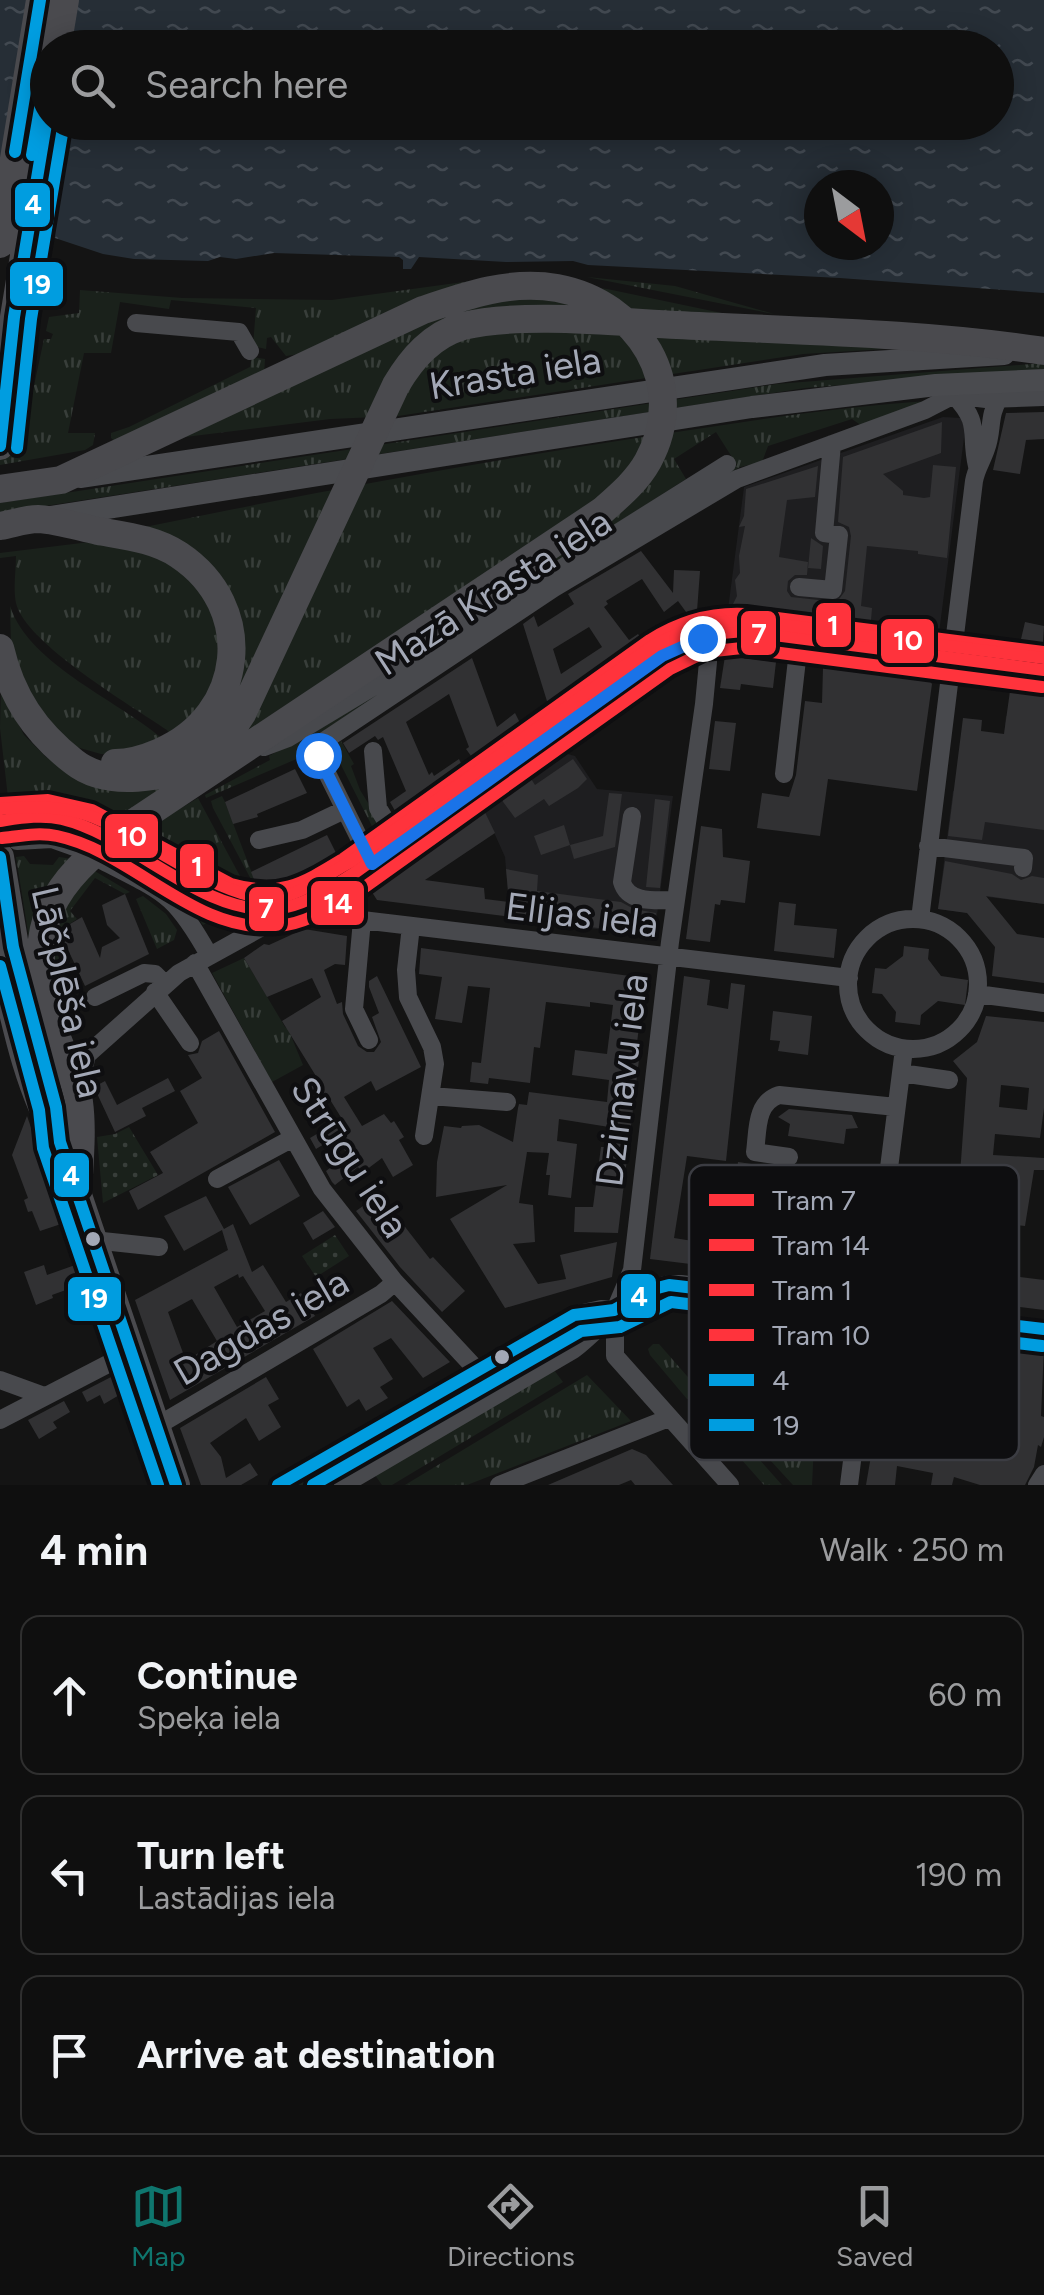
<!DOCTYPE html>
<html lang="en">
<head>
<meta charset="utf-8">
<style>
	body { margin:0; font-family:Figtree,sans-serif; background:#181818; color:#f1f3f6 }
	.compass { position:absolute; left:804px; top:170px; width:90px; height:90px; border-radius:50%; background:#0f0f0f; box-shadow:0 5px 25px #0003; rotate:148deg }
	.stop { position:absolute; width:30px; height:30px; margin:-22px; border:8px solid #1a73e8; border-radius:50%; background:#fff }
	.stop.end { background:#1a73e8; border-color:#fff; box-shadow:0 2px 10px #0008 }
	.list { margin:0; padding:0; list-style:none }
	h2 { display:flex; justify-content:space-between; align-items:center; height:130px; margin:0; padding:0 40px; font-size:42px }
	h2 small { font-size:32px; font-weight:400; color:#9b9c9e }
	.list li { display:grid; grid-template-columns:65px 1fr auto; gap:30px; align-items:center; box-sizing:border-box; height:160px; margin:0 20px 20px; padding:0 20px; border:2px solid #2f2f2f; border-radius:20px }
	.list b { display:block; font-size:38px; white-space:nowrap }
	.list p { margin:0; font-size:32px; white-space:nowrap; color:#9b9c9e }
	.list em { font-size:32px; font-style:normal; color:#9b9c9e }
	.icon { flex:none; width:55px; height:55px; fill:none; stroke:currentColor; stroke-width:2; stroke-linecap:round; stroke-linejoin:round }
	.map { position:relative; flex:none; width:1044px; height:1485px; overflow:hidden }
	.search { position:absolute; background:#0f0f0f; box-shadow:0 5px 25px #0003; left:30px; right:30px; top:30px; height:110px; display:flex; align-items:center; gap:25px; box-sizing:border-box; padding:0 35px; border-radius:55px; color:#9b9c9e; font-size:38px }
	.sheet { height:670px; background:#0f0f0f }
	nav { display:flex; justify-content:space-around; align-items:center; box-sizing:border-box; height:140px; border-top:2px solid #2f2f2f; background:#0f0f0f; font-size:28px; color:#9b9c9e }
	nav a { display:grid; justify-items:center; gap:5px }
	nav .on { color:#0f766e }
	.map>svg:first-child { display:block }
</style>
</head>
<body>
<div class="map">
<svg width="1044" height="1485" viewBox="0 0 1044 1485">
	<defs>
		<pattern id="grass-tufts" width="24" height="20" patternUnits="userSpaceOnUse" patternTransform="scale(2.5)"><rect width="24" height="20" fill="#1a211b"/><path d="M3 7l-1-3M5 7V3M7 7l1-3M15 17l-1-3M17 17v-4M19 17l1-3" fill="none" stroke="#383e3a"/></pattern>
		<pattern id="park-dots" width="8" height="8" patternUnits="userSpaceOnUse" patternTransform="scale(2.5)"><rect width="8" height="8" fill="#1a211b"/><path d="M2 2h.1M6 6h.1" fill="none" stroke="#383e3a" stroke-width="1.8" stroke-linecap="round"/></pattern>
		<pattern id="water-ripples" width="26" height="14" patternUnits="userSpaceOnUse" patternTransform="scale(2.5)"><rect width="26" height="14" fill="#262e36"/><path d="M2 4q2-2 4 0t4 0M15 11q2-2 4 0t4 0" fill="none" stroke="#424951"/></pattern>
	</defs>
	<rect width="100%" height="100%" fill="#141414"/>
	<path fill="#1e1e20" d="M943,417L961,418L965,430L938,641L727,617L744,487Z
		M1006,716L1044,721V904L972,895L969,913L938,909L953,791L998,796Z
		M560,752L575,756L597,789L673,796L654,937L510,917L505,857L483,808Z"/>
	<path fill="url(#grass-tufts)" d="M587,277L675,286L774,314Z
		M471,281L559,283L607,289L755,320L567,313L471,316L438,326L416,341L432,355L453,340L506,329H614L914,344L918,347L803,354L398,416L330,419L177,438L410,327L476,301L471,282L324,350L286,356L271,337L267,338L266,349L253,346L256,308L171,300L169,309L120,302L111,353H84L68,433H95L93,445L85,450L0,465V458L24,454L26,423L44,339H51L53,334L46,331L49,317L79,313L80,290L182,298L332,300Z
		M252,357L265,359L264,375L117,443L111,438V433L129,427L250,367Z
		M1044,363V369L805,388L0,513V503L777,384Z
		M929,401L862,426L852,419L768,446L762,462L740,467L672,509L671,507L737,465L716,432L674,459L686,479L322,711L223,752L218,735L199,742L237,628L140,528C310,493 479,462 650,436C743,422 835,407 929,401Z
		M90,542L156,552L199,587L221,635L213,693L174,740L167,730C132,706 25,643 16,603C13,588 16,571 16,556L0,558V553Z
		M519,603L326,729L313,740L308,754L206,798L205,795L270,760L269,756L335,719Z
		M10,606C30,667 122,701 167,743L114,755L101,754L73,746L38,719L11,643Z
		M1,690L24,735L46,757L74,773L200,767L111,828L60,800L9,806L0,728Z
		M341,741L354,764L351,766L360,790L386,832L378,838L334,751L335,745Z
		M222,796L225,802L262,900L213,808L211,801Z
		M198,798L241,878L235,897L126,841Z
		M31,826C89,828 174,882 225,912L203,925L178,891L78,840L40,832L0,837V831Z
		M24,856L30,864L53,865L59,857L73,859L34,969L16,857Z
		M93,870L130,892L125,894L95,878L70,911L77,919L65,927L63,937L68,950L58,956L80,1007L62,1016L51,974L60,913Z
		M143,896L166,914L177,930L174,940L157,949L136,899Z
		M244,958L285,1027L294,1034L291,1036L303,1065L272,1082L212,973Z
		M538,1344L546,1356L327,1485H294Z
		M653,1344H659L708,1400L687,1399L650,1355L648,1349Z
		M554,1370L563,1382L392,1485H382L375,1475Z
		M587,1375L631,1421L467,1485H405Z
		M702,1415L721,1416L782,1485H764Z
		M742,1417L815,1423L812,1485H793L738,1425Z"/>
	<path fill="url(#park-dots)" d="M129,1127L158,1175L103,1203L97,1137L115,1134Z
		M335,1235L349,1256L316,1277L302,1256Z"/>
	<path fill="url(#water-ripples)" fill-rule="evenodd" d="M0,0H1044V293L840,278L588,265L573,261L506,262L419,257L411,269H403V260L399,257L274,253L236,259L220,257L208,261L134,259L103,254L43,234L0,228ZM48,48H996V122H48ZM819,185H879V245H819Z"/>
	<path fill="#313133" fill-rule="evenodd" d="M1044,412V439L1026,440L1020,474L993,470L1006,413Z
		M942,422L941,453L883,474L903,491V495L924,498L930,497L933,465L956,467L947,558L918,554V551L867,546L861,606L872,608L870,633L770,622L752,616L742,620L744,615L734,614L735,608H731L737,596L735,580L740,573L739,556L745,526L739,527L744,516L746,489L818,466L815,497L787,500L779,557L808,562L807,575H795L788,581L787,591L791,597L837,602L845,591L851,536L849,527L838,522L843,457Z
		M811,538L823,546L821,569L808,568Z
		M641,551L673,593L674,570L700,571L697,611L689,616L678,601L664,612L642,579L606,601L608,604L604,607L629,640L638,634L647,646L551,714L523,624L534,616L538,627L574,604L568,594ZM589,627L602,647L561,674L553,649Z
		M1025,622L1044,626L1042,656L1018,652Z
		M725,656L776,662L773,688L741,684L740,690L720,688Z
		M472,658L497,727L515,713L525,733L479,767L466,749L469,747L449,694L406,722L429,775L432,772L434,776L459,759L467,776L402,823L390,802L406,791L383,737L378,740L375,736L349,753L343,743Z
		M823,668L929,680L932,684L917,791L828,779L820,836L757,828L762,793L789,797L796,775L805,701L822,703Z
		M1010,691L1044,696V830L985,822L982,840L948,836L963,718L982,720L981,731L1004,734Z
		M715,721L736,723L730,771L709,769Z
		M573,759L587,779L578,788L549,806L544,799L515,818L498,795L528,774L535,785Z
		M295,769L307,793L257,814L258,817L233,824L225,802Z
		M609,793L622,794L615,847L574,859L570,845L603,836Z
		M655,799L670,801L660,888L646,887Z
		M483,808L495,833L425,880L484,888L485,899L509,902L506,869L538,875L537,891L621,902L634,909L656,913L653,935L377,900L370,889Z
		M564,825L570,845L541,855L534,836Z
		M701,826L722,829L723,857L750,861L745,903L721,900L720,905L715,904L710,942L686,939Z
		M327,835L339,859L338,864L262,900L251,872Z
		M945,861L1012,874L1021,880L1032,876L1044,878V904L986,896L1017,934L1044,938V983L992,976L995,947L967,913L938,909Z
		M125,894L149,954L85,986L63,939L65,927L82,917L100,958L102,947L120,938L107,925L102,905Z
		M779,902L796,904L794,925L837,929L834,958L774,951Z
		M304,929L347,936L345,965L335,964L324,970L337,1004L342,1002L343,1014L358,1046L367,1052H374L381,1042L372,1017L379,1013L369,987V981L377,976L421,1067L376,1091L371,1081L344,1097L362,1126L384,1114L391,1123L394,1121L404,1137L399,1140L413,1165L393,1177L382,1158L362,1173L358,1167L335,1185L332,1182L326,1171L348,1154L334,1138L316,1149L310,1138L342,1119L329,1098L315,1106L305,1090L319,1081L282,1021L321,997L312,978L267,997L244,958L264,944L269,945Z
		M904,946L929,949L928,959L941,976L968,980L965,1005L938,1001L921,1015L920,1025L895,1022L896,1012L882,994L872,993L875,968L886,969L903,956Z
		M421,948L645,978L637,1043H641L618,1233L574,1232L575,1207H593L601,1147H607L609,1127L559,1119L557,1141L577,1144L571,1198L548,1195L550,1175H546L549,1153L527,1152L519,1203L533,1205L535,1242L513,1244L538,1284L566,1279L560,1255L617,1242L612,1277L505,1308L450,1219L507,1185L436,1197L437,1162L444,1126L461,1128L462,1126L479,1125L513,1142L518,1108L519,1104L527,1105L529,1092L607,1102L609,1080L572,1075L575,1050L607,1054L613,1005L590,1002V1007L546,1002L540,1048L534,1047L530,1083L489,1078L488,1084L470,1082L472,1062L481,1063L490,988L468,986L462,1023L435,1019L442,977L419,974Z
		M684,976L710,980L707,1005L728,1009L731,983L745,985L726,1161L687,1156L674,1238L699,1242L702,1217L731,1221L738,1162L788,1169L781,1225L759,1222L755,1252L774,1254L771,1274L650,1259Z
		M773,1011L812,1016L808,1055L778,1051L780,1041L770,1040Z
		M986,1016L1044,1022V1108L1040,1138L995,1134L993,1155L1044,1158V1170H1034L1025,1226L977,1220L970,1271L1044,1280V1310L896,1291L891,1285L906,1171L937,1175L935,1191L931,1190L921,1266L945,1269L955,1188H959L967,1078L953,1061L977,1042ZM1001,1085L1029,1088L1027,1110L999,1107Z
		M219,1031L275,1132L138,1210L129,1191L163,1173L150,1152L198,1123L180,1091L202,1078L188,1055L198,1053L202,1041Z
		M168,1078L175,1091L142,1108L146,1116L115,1132L94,1087L105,1081L117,1105Z
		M789,1109L852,1115L858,1128L846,1129L844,1144L788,1136L790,1124L778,1117Z
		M27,1116L64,1223L40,1231L32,1211L28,1212L24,1200L28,1198L12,1155Z
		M279,1160L300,1196L250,1225L228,1187Z
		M206,1196L224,1229L233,1224L252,1272L263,1265L286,1302L301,1293L315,1316L170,1400L135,1300L228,1250L222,1230L184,1251L164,1216ZM238,1274L239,1278L243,1276L265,1311L237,1327L214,1287ZM192,1299L217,1341L186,1361L168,1312Z
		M377,1196H381L430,1259L433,1257L465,1291L442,1312L400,1267L356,1211Z
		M323,1211L335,1227L313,1240L303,1223Z
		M78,1264L85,1283L52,1295L53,1298L36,1305L24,1272L44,1265L47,1275Z
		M392,1301L450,1362L423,1378L391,1338L373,1348L393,1379L380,1387L388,1398L366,1411L359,1399L347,1407L313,1349Z
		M921,1332L1044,1347L1041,1416L1044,1417V1437L1041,1447L1038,1445L1034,1467L1025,1485H980L954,1477L952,1485H931L933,1473L897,1466L895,1485H866L877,1421L876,1405L927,1417L928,1412H938L947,1400L948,1379L934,1377V1369L907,1365L906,1376L881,1370L886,1333L921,1337ZM950,1341L960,1349L959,1364L953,1374L945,1375L935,1367L936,1352L942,1342ZM986,1362L1007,1364L1005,1377L1018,1378L1015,1409L963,1396L967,1373L981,1374V1363Z
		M113,1376L121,1394L104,1404L100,1395L87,1402L82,1392Z
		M266,1377L279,1399L268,1405L281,1427L259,1441L246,1418L210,1443L221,1457L226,1478L250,1463L258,1475L241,1485H201L180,1428Z
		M64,1401L70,1412L53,1422L57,1428L39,1439L28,1420Z
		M632,1449L646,1455L673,1485H635L631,1480L619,1485H548Z"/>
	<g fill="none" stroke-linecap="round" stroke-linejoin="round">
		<path stroke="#48494d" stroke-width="18" d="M136,323L239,332L250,351
			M953,395L986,399L1044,397
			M799,587L833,590L839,535L824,533L832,444
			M706,637L708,662L704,704L670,942L632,1270L615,1310V1356L730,1485
			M264,747L288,738L371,688L727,464
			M373,751L378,808L400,844
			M784,774L799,642
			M632,816L622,882C628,904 657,900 676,900
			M259,840L302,830L344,810
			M17,841L52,839L80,849
			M928,846L1024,858L1023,868
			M103,861C165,893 174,893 209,955
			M372,864L318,755L324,741L554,588L737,479L925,410L954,395C982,425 969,431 977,466
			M309,902L334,915L362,920L849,978
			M920,919L974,481C976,469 982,461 986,449C993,431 988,415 999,399
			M848 984a65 65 0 1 1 130 0a65 65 0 1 1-130 0Z
			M362,920L354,1009L369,1040
			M411,926L406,970L408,997L432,1047L435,1064L424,1136
			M195,963L322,1189L395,1282L476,1369
			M155,992L190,1043
			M977,994L1044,1003
			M95,997L144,973L155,974L165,984
			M901,1073L949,1080
			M79,1087L87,1055L179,973L356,875L662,656C687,641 713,632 743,634L1044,673
			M431,1096L507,1102
			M789,1157L755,1152C758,1131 755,1103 779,1095L896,1107
			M217,1179L293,1138
			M93,1240L159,1247
			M947,1363L948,1353
			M862,1378L935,1396
			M0,1380L44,1396
			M0,1420L131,1352
			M157,1426L381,1294L395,1282
			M278,1485L574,1315L601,1309L615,1310
			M343,1485L573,1350C608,1324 632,1282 681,1284L1044,1329
			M499,1485L669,1418
			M849,1485L904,1049
			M1037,1485L1044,1474"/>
		<path stroke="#4a4b4f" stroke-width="22" d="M80,477L825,365L1004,354
			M50,517L752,407L936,385L1044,380"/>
		<path stroke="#4a4a4e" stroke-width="28" d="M57,48L65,0
			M0,244L40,0
			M0,446L14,317L48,109
			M0,489L61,480L423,310C467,295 510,280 557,288C638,303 690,384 648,461C637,481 619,496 602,511L123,830C52,884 26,923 49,1014C57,1044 74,1072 79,1102C83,1132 79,1165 78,1195
			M0,526C12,524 26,519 38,519C58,520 79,527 98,531C126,536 155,539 179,555C257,607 246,715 160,752C146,758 131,763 115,763
			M0,648C11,696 35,732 74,762C107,788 167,779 200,759C218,748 231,732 242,714L396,385C412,358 432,335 463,326C520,312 617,322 677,325C800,331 923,333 1044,351
			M0,857L20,976
			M0,955C14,1017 27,1087 60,1142L176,1485"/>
		<defs>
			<path id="bus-1" d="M15,152L40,0
				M0,446L14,317L48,112
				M0,857L13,947L56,1107L60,1142L176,1485
				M278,1485L574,1315L614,1310L650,1290L669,1285L1044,1329"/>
			<path id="bus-2" d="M32,155L48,62
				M17,448L31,319L64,122
				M0,966L39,1110L43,1148L158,1485
				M313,1485L581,1331L620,1327L671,1302L1042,1346"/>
		</defs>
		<use href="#bus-1" stroke="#0e0e10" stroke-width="20"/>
		<use href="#bus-2" stroke="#0e0e10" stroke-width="20"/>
		<use href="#bus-1" stroke="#009de0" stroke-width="12"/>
		<use href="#bus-2" stroke="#009de0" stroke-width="12"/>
		<defs>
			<path id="tram-1" d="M0,821C20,818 42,814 62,819C133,836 201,915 275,909C303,907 330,888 353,874L660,654L700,635L744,631L1044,670"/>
			<path id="tram-2" d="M2,838C20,836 39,832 57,836C134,852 194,934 277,926C308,924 336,904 362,889L670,669L705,652L742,648L1042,687"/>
			<path id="tram-3" d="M0,803L48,800L92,810L231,884C280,898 302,884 343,859L650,640C680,621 710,612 746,614L1044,652"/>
			<path id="tram-4" d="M0,809C26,807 50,805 77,812C133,825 224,908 281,897C305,892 328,874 350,862L654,645L698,625L743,620L1044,658"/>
		</defs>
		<use href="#tram-1" stroke="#0e0e10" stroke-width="20"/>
		<use href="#tram-2" stroke="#0e0e10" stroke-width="20"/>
		<use href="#tram-3" stroke="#0e0e10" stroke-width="20"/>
		<use href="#tram-4" stroke="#0e0e10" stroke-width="20"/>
		<use href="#tram-1" stroke="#ff333c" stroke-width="12"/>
		<use href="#tram-2" stroke="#ff333c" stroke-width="12"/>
		<use href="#tram-3" stroke="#ff333c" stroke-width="12"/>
		<use href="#tram-4" stroke="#ff333c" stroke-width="12"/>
	</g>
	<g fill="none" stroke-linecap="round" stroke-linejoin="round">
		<path stroke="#1a73e8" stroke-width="12" d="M318,755L372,864L662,656L702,638"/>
	</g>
	<g fill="#a3a8b6" stroke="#0e0e10" stroke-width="4">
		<circle cx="93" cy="1239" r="9"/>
		<circle cx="502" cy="1357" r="9"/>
	</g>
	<g text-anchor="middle" stroke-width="8" stroke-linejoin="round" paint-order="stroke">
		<g font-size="38" fill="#a3a8b6" stroke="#0e0e10">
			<text transform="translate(515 373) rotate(-9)" y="13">Krasta iela</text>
			<text transform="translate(493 592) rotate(-33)" y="13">Mazā Krasta iela</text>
			<text transform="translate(582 915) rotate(7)" y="13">Elijas iela</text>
			<text transform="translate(68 992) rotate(77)" y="13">Lāčplēša iela</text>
			<text transform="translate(622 1080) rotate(-83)" y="13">Dzirnavu iela</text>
			<text transform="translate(350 1157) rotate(57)" y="13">Strūgu iela</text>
			<text transform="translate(261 1327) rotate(-30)" y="13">Dagdas iela</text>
		</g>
	</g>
	<rect x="689" y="1165" width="330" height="295" rx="15" fill="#0e0e10" stroke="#3b3c42" stroke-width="2.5"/>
	<rect x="709" y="1194" width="45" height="12" fill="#ff333c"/>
	<rect x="709" y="1239" width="45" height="12" fill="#ff333c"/>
	<rect x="709" y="1284" width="45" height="12" fill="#ff333c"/>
	<rect x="709" y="1329" width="45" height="12" fill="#ff333c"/>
	<rect x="709" y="1374" width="45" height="12" fill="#009de0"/>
	<rect x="709" y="1419" width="45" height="12" fill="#009de0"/>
	<g font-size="28" fill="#a3a8b6">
		<text x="772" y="1210">Tram 7</text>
		<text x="772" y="1255">Tram 14</text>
		<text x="772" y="1300">Tram 1</text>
		<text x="772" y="1345">Tram 10</text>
		<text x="772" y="1390">4</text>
		<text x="772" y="1435">19</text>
	</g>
	<g stroke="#0e0e10" stroke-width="4">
		<rect x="13" y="181" width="39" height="48" rx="10" fill="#009de0"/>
		<rect x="8" y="260" width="57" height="48" rx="10" fill="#009de0"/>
		<rect x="814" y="601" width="39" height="48" rx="10" fill="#ff333c"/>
		<rect x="739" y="609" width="39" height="48" rx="10" fill="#ff333c"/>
		<rect x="879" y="617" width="57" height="48" rx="10" fill="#ff333c"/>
		<rect x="103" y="812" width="57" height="48" rx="10" fill="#ff333c"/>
		<rect x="178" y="842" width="38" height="48" rx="10" fill="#ff333c"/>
		<rect x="309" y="879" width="57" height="48" rx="10" fill="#ff333c"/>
		<rect x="247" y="885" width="39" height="48" rx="10" fill="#ff333c"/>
		<rect x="52" y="1151" width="39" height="48" rx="10" fill="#009de0"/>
		<rect x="619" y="1272" width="39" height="48" rx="10" fill="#009de0"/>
		<rect x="66" y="1275" width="57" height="48" rx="10" fill="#009de0"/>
	</g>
	<g font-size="28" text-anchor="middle" font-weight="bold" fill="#fff">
		<text x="33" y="214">4</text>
		<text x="37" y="294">19</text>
		<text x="833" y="635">1</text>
		<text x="759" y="643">7</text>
		<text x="908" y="650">10</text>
		<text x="132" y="846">10</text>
		<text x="197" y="876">1</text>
		<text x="338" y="913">14</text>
		<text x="266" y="918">7</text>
		<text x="71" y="1185">4</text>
		<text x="639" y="1306">4</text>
		<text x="94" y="1308">19</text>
	</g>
</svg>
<svg class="compass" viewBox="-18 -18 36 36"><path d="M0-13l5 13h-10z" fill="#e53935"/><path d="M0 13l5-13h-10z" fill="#9b9c9e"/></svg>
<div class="stop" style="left:318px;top:755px"></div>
<div class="stop end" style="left:702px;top:638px"></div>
<div class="search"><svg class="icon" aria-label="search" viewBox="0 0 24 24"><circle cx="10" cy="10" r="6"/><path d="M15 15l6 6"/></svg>Search here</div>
</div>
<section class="sheet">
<h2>4 min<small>Walk · 250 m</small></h2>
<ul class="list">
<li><svg class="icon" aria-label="ahead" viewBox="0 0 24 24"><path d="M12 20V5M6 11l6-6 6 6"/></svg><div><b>Continue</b><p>Speķa iela</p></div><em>60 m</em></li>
<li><svg class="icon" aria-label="left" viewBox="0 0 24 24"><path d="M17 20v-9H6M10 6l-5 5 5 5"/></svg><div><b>Turn left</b><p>Lastādijas iela</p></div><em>190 m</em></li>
<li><svg class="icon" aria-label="arrive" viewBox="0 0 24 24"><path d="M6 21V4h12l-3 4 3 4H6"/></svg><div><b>Arrive at destination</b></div></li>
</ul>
</section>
<nav>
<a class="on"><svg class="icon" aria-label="map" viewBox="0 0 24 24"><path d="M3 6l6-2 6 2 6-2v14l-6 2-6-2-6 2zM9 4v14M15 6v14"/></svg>Map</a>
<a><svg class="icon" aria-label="directions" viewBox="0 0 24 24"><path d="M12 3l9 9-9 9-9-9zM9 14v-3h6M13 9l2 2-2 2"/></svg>Directions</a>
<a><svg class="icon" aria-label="saved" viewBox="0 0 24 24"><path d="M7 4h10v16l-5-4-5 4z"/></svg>Saved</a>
</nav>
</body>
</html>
